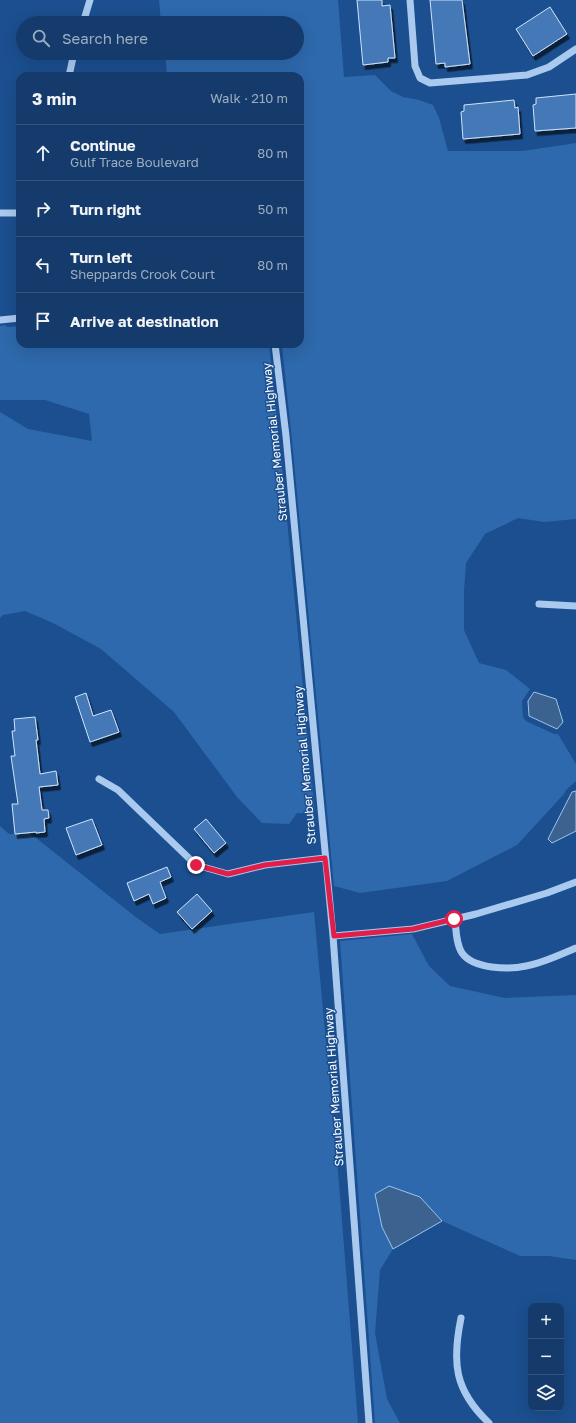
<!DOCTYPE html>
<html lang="en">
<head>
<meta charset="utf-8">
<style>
	body { margin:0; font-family:"Golos Text",sans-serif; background:#214673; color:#f1f3f6 }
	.controls { position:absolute; right:12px; bottom:12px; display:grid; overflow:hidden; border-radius:8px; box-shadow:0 4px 16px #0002 }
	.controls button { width:36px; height:36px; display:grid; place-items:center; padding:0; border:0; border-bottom:1px solid #33557e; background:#143b6b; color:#f1f3f6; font:20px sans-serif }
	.stop { position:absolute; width:12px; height:12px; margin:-9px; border:3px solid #e11d48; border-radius:50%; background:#fff }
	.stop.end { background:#e11d48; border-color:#fff; box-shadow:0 1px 4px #0008 }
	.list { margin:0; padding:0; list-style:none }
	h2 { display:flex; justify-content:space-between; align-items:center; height:52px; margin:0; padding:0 16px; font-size:17px }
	h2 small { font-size:13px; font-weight:400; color:#9dadc1 }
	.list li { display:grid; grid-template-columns:26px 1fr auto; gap:12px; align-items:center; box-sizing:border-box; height:56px; padding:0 16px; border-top:1px solid #33557e }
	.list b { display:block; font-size:15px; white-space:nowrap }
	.list p { margin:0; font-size:13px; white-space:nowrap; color:#9dadc1 }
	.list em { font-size:13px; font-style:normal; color:#9dadc1 }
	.icon { flex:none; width:22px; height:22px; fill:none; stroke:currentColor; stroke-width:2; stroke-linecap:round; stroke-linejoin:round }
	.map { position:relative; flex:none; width:576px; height:1423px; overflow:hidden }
	.search { position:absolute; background:#143b6b; box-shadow:0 4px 16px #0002; left:16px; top:16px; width:288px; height:44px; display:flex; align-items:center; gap:10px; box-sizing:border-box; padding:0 14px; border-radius:22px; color:#9dadc1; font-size:15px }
	.panel { position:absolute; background:#143b6b; box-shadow:0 4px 16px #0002; left:16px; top:72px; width:288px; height:276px; border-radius:12px }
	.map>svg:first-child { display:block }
</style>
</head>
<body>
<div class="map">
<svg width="576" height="1423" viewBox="0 0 576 1423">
	<defs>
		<filter id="shadow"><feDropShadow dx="2.5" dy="4.5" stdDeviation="0" flood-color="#0009"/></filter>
	</defs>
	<rect width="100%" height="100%" fill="#1b4f8f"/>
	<path fill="#2e69ad" d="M159,0H338L344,77L375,75L391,91L403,97L419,100L433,105L439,118L448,151H523L576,143V519L544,522L518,518L485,534L466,563L464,591V630L479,663L506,670L530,689L522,701L523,717L526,721L554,734H558L576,764V781L566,790L564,794L517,845L447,881L360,893L334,886L292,440L282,346V344H300V76H167L165,53H297V23H161Z
		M5,325L7,327L20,326V344H269L279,436L315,813H297L289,824L262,823L237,797L174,712L101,649L53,623L25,611L3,615L0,618V412L28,429L92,441L89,414L45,400H0V326Z
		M0,826L9,834H31L137,918L160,934L314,912L339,1183L358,1423H0Z
		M412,934L429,966L450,986L505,998L576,995V1260L549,1256H520L442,1221L420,1197L382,1227L393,1249L380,1270L375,1333L387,1399L400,1423H375L340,941Z"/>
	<path fill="#3c6290" stroke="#9cc4f0" d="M534,692L556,699L563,722L557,729L529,716L528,701Z
		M576,791V831L552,843L548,839L572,792Z
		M389,1186L420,1197L442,1221L393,1249L382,1227L375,1194Z"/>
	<path fill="#4478b7" stroke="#cfe3fa" filter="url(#shadow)" d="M357,0H382V6L390,5L395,58H388V62L363,65Z
		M430,0H462L470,64L445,67V63L436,64Z
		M550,7L567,34L533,56L516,29Z
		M576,94V128L535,131L533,105L536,104V98Z
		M514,100L515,108L518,107L520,134L463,139L461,112L464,111V105Z
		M86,693L93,716L111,710L119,732L90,742L75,697Z
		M35,717L38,740H36L40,774L56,771L58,785L39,787L42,810H48L49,818L44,819L45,832L36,833V832L15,834L12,804H18L11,756H15L12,731H15L14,719Z
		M92,819L102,845L76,855L66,828Z
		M206,819L226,843L214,853L194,829Z
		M167,867L171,877L160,882L166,898L153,904L149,894L134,901L127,883Z
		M197,894L212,911L192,929L177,912Z"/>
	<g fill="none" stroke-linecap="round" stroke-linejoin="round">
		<path stroke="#a9c9ee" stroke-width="7" d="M410,0L415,66L420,78L430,83L527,75L549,67L576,49
			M83,23L90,0
			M69,76L74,53
			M0,213H20
			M0,320L20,318
			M275,344L286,436L333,936L369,1423
			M539,604L576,606
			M99,779L118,790L196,865L228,874L265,865L325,858
			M455,919C456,929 456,944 462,953C473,969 509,970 526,966C540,964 562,954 576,948
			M333,936L413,929L476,914L547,893L576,882
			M461,1318C452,1362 454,1390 489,1423"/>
	</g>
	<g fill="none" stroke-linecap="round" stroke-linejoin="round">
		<path stroke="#e11d48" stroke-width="5" d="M196,865L228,874L265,865L325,858L334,936L413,929L454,919"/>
	</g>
	<g text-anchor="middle" stroke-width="3" stroke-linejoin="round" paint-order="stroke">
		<g font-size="12" fill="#fff" stroke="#1b4f8f">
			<text transform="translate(275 442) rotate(-96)" y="4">Strauber Memorial Highway</text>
			<text transform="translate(305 765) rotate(-95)" y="4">Strauber Memorial Highway</text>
			<text transform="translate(334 1087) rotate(-94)" y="4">Strauber Memorial Highway</text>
		</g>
	</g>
</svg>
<div class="controls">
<button>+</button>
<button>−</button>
<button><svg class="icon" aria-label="layers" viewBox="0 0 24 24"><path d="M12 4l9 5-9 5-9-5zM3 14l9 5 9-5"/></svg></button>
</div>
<div class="stop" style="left:454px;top:919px"></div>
<div class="stop end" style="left:196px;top:865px"></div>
<div class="search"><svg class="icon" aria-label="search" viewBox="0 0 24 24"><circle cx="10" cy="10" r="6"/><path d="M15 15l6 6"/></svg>Search here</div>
<section class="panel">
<h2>3 min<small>Walk · 210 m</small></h2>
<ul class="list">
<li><svg class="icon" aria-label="ahead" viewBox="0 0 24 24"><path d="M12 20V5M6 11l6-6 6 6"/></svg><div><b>Continue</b><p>Gulf Trace Boulevard</p></div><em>80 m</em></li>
<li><svg class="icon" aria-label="right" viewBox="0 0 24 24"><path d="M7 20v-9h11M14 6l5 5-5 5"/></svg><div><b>Turn right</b></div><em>50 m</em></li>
<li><svg class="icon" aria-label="left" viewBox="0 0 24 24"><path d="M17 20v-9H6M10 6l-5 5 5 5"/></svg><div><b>Turn left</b><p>Sheppards Crook Court</p></div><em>80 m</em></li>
<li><svg class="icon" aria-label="arrive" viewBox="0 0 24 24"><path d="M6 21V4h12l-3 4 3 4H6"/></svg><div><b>Arrive at destination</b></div></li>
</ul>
</section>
</div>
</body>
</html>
